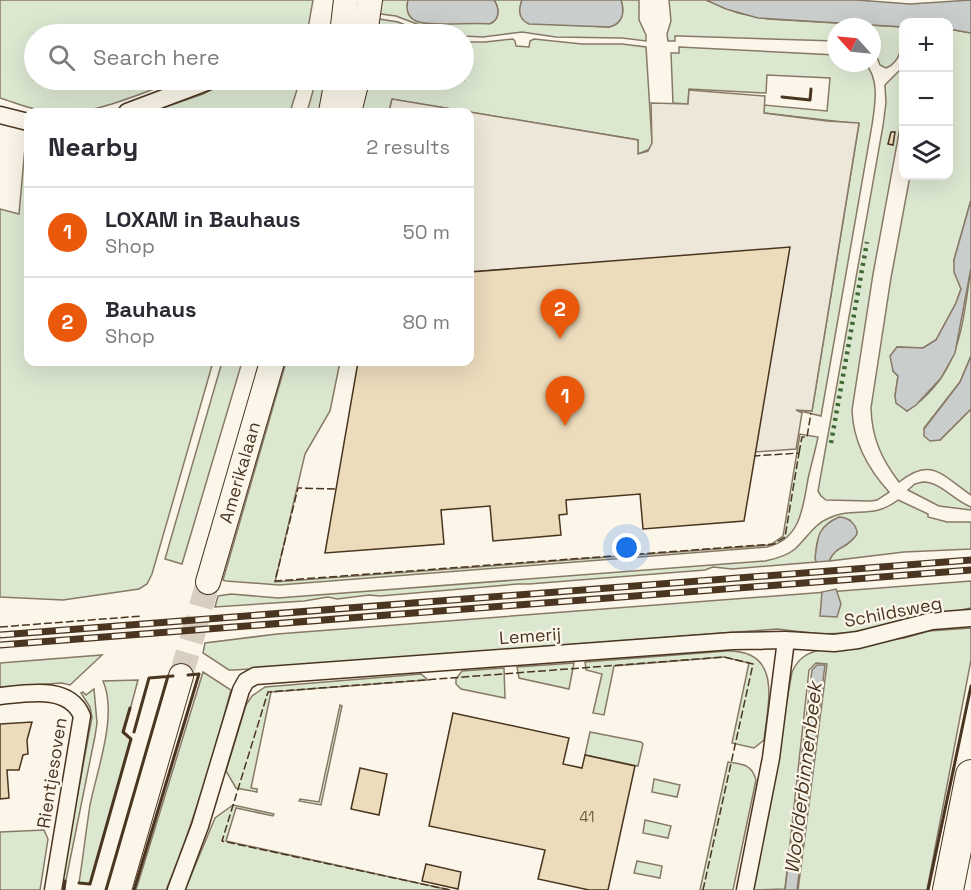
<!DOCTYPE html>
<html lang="en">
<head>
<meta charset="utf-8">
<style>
	body { margin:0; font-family:"Space Grotesk",sans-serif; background:#f2f2f3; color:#2b2b33 }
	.controls { position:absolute; right:18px; top:18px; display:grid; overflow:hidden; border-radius:12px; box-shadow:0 6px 24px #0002 }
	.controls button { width:54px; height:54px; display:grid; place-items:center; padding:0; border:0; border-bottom:2px solid #e1e1e2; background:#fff; color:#2b2b33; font:30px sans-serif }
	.compass { position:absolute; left:827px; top:18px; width:54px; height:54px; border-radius:50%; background:#fff; box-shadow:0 6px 24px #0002; rotate:297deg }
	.you { position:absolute; left:627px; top:548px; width:21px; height:21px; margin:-15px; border:4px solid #fff; border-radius:50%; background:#1a73e8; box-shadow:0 0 0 9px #1a73e833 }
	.badge { display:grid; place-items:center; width:39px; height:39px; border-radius:50%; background:#ea580c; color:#fff; font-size:20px; font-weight:700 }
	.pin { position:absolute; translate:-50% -50px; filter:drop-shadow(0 2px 3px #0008) }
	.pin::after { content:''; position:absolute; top:32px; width:21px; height:18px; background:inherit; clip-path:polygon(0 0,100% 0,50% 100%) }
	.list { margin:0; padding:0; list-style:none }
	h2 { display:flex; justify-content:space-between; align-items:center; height:78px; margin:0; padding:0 24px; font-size:26px }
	h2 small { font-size:20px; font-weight:400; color:#7c7c81 }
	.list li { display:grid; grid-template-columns:39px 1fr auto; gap:18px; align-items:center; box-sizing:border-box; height:90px; padding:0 24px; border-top:2px solid #e1e1e2 }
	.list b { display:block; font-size:22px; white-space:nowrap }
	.list p { margin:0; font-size:20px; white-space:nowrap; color:#7c7c81 }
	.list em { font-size:20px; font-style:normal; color:#7c7c81 }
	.icon { flex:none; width:33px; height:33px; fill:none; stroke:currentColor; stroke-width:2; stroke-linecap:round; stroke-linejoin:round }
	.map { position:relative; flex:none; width:971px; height:890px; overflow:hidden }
	.search { position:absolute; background:#fff; box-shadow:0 6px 24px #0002; left:24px; top:24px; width:450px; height:66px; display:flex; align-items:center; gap:15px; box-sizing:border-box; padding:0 21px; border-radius:33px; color:#7c7c81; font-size:22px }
	.panel { position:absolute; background:#fff; box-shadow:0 6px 24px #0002; left:24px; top:108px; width:450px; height:258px; border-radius:12px }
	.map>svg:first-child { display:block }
</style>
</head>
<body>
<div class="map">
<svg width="971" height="890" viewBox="0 0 971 890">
	<rect width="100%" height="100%" fill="#fbf6e9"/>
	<path fill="#dce7d0" stroke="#887966" stroke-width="1.5" d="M0,0H313L307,34H34V80H178C141,93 89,118 49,112C33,110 16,103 0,98Z
		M375,0H408C406,10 409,18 419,22L492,23C500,17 499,8 494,0H522C519,10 518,17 528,23L609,27C622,24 625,12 621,0H639V20L646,35V41L622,38L556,37L522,32L483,37L464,36V34L438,32L396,16L374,13Z
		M669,0H706L738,13L768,19L904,27C903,41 902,62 886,68L880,65L872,43V27H836V41L680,36H675V41H668L667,34L671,21Z
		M373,18L398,22L427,34H370Z
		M949,29L971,33V200L954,260L961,289L956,303L936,340L923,348L897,347L893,371L898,376L895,396L907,411C961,375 962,326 971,268V356L960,382L924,428L940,440L971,409V495C942,475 931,456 899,482C881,458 872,438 871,408L891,278L910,176H948Z
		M513,39L515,41L516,46L529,47L530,41L534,39L582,44H622L646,47L652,143L650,149L638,154V140L392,99L389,112H355L362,80H464V42H485Z
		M679,47L836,55V63H865C880,80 875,104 872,125L821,416L796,410L812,411L859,124L764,113V105L827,111L830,78L767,75L766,93L689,89L688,104L673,103L671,53H679Z
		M903,67V111L873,274L852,410C853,442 868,469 889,492L877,500L871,501L826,500L821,496L818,491L883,126L886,103L885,85Z
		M229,80H300L290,112H151L203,94Z
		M316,80H331L326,112H307Z
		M26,136L28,137V362H213L152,574L147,584L139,589L63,600L0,597V209L19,214Z
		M222,362H242L182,564L165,559Z
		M286,362H340L330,411L305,454L275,582L770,545L783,536L800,434L818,437C815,452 811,465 808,479C803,508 800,540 767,547L279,585L226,581L223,580Z
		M923,482C941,482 954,501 971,507V510L939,506L908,490L915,484Z
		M898,500L928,514V517L947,522H971V549L904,552L829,561L835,550L846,545L857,532L850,520C830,525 822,522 817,543C816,549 815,556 816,562L732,569L713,567L705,570L529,584H518L380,596L369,595L337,599L328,597L304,601L215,607L218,596L231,594L278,598L765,561C775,559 787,556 795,549C807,538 814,524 829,518C855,506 872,520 898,500Z
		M971,581V608L849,633L820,634L777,629L235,670H229L203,653L205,643L277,634Z
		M971,628V660L927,890H798L827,664L816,663L809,670L785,889L753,890L792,672C798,659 806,653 820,650L904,638L929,631Z
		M727,651C783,650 768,703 764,740L754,748L732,743L749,663L724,657L614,666L604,715L593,713L602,674L586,670L585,662Z
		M102,655L70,685L62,683L0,687V663Z
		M574,663L569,689L519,678L517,667Z
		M504,668L505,698L461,689L456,684V679L462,671Z
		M203,672L231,690C213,758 193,825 166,890H136Z
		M421,674L428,680L271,692L251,788L257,789V792L236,788L226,771L246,705L252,696L265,687Z
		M138,680L124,732L131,739L90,884L79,883C83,857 86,831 90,805C97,770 118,715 103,681Z
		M94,689L97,723L95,736L64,890H60L92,717L90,707L81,693L83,692L86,695Z
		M340,705L342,706L321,805L299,801L300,799L319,802Z
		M590,732L641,742L643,744L638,766L585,755Z
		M728,762C742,764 752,764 756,780L733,890H700Z
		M654,779L680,785L677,797L652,792Z
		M233,805L274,814L273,816L236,808L226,841L450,890H185L215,818Z
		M645,820L671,826L668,838L643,833Z
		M44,830L48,839L40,890H0V832Z
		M637,861L662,866L660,878L634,873Z"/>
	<path fill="#ede7d9" stroke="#887966" stroke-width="1.5" d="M689,90L765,96L764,113L827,121L859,123L812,411L796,410L802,413L796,449L755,452L789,249L470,272V112H389L392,99L638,140V154L648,151L652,143L651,103L688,104Z"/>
	<path fill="#c9cecd" stroke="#887966" stroke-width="1.5" d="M408,0H494C500,9 500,20 489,24C473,22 427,27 416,21C407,17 406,8 408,0Z
		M522,0H621C625,12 623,24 609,27L529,24C518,19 518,10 522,0Z
		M706,0H857L910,4L971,0V33L949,29L948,22H904L903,27L758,18L726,9Z
		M971,200V268L955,353L941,378L916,405L907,411L896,403L895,396L898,376L893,371L890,356L897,347L923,348L936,340L956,303L961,289L954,272V260Z
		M971,356V409L940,440L930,441L924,436V429L960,382Z
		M839,517C848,517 857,524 857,534C847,550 837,544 829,561L816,562L815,558C818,537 817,527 839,517Z
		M836,589L841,604L837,617L820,616L822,592Z
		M817,665H825L797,890H785L812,670Z"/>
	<path fill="#ecdcbc" stroke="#4a3520" stroke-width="1.5" d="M891,132H895L893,145L888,144Z
		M790,247L744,521L643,529L640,494L566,500L567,514L559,515L561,535L493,541L490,506L441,510L444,544L325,553L358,362H470V272Z
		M453,713L569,738L563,764L582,768L585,755L635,766L608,890H589L538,879L545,850L429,826Z
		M32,722L27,740L28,754L23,755L19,770H7L9,798L0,799V724Z
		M360,768L387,774L379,815L351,809Z
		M426,864L461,872L458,889L422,881Z"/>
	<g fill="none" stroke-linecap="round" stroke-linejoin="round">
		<path stroke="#d8cfc1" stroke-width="24" stroke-dasharray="24 12" stroke-linecap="butt" d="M181,676L208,582"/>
		<defs>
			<path id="street" d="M127,112L212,80
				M0,115L28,122
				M0,696C28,693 69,685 82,716L53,890
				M176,890L200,826L241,690L246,681L255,676L732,641L786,640L834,643L858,640L932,621L971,618
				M745,890L771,758L786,640"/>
			<g id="secondary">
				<path d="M342,34L346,0"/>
				<path d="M365,34L370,0"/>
				<path d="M331,112L337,80"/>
				<path d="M349,112L357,80"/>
				<path id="s1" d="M208,582L272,362"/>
				<path d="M119,890L181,676"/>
			</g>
			<path id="highway" d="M948,890L971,775"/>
		</defs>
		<use href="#street" stroke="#4a3520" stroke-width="19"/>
		<use href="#secondary" stroke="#4a3520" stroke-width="26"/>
		<use href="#highway" stroke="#4a3520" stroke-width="32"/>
		<use href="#street" stroke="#fbf6e9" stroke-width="16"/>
		<use href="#secondary" stroke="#fbf6e9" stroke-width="24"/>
		<use href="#highway" stroke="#fbf6e9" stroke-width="30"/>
		<defs>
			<path id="rail" d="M0,635L971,560
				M0,645L971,570"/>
		</defs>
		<use href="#rail" stroke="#4a3520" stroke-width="7"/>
		<use href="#rail" stroke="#fbf6e9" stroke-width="4.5" stroke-dasharray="14" stroke-linecap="butt"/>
		<path stroke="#436837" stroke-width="4.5" stroke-dasharray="3 4.5" stroke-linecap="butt" d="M831,443L867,242"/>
		<path stroke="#4a3520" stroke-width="1.5" stroke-dasharray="8 3" stroke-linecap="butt" d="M799,453L802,437H807L811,413
			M335,489L298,488L275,581L774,544L785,537L799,453L754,456
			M0,627L142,616
			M450,890L222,841L268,692L724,657L753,664L703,890"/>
		<path stroke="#4a3520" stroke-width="3" d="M782,97L810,100L811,89
			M134,732L149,678L173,676
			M79,883L90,884L131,739L123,732L130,708
			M64,890L65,881
			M106,890L168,676
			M134,890L199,674L188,675
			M928,890L971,686"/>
	</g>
	<g text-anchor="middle" stroke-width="4.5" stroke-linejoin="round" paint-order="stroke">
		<g font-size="15" fill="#725f47">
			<text x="587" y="822">41</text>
		</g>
		<g font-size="18" fill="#4a3520" stroke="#fbf6e9">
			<text dy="6" stroke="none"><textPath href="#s1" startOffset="114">Amerikalaan</textPath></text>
			<text transform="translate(893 612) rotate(-11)" y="6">Schildsweg</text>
			<text transform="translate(530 636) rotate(-4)" y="6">Lemerij</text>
			<text transform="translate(52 773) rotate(-81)" y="6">Rientjesoven</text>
		</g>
		<g font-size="20" font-style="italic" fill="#4a3520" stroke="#fbf6e9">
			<text transform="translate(803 778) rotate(-83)" y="7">Woolderbinnenbeek</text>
		</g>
	</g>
</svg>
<div class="controls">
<button>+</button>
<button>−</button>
<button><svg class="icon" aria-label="layers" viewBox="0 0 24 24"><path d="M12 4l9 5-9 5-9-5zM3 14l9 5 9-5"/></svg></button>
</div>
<svg class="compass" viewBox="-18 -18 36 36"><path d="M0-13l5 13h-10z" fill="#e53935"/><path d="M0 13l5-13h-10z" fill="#7c7c81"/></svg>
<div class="you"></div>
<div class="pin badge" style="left:565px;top:426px">1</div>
<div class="pin badge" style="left:560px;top:339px">2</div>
<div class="search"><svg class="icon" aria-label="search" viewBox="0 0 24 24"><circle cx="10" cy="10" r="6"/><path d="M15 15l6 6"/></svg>Search here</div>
<section class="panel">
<h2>Nearby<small>2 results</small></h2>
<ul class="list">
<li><span class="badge">1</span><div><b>LOXAM in Bauhaus</b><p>Shop</p></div><em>50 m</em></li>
<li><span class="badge">2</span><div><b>Bauhaus</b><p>Shop</p></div><em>80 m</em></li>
</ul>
</section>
</div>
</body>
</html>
